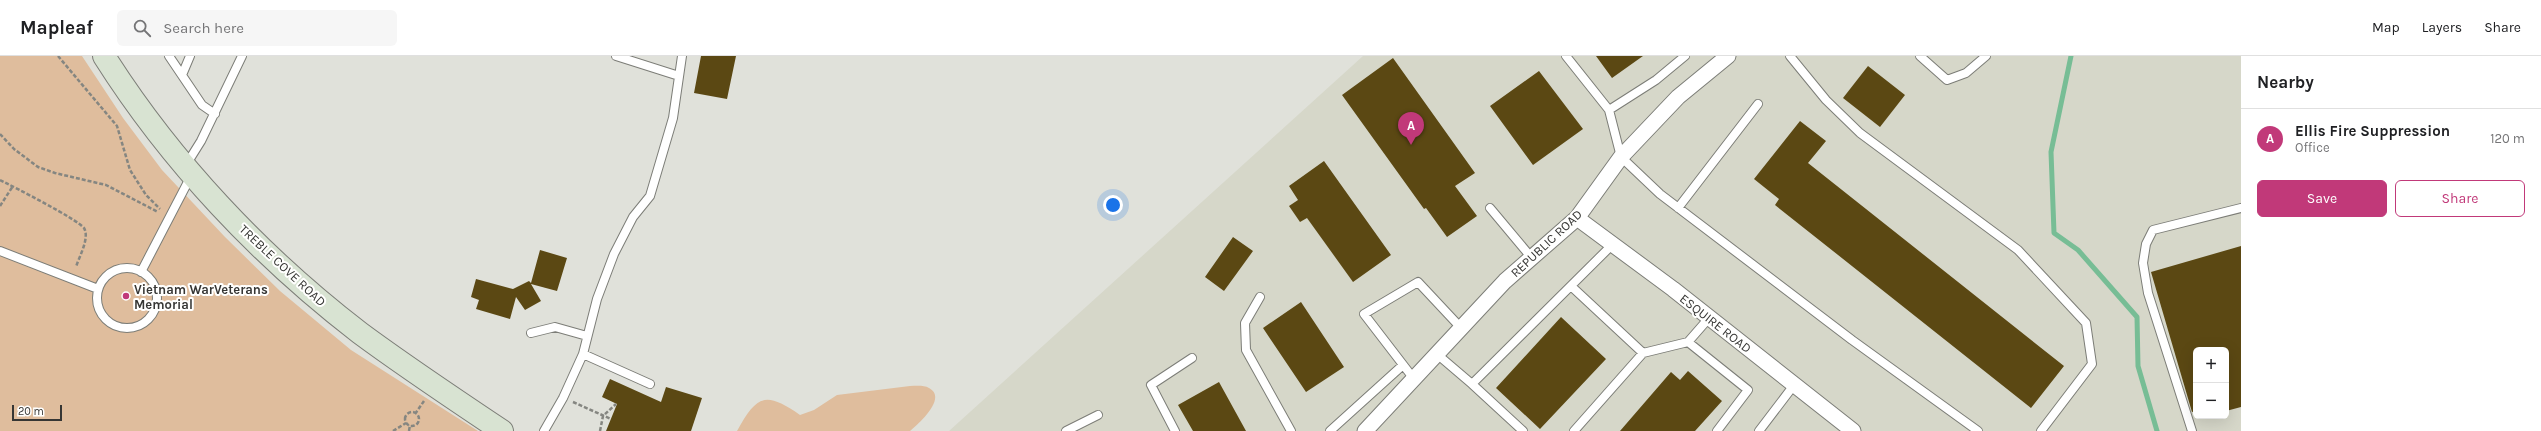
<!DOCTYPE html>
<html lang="en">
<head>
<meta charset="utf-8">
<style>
	body { margin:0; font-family:Karla,sans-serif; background:#f6f6f6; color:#202124 }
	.controls { position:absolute; right:12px; bottom:12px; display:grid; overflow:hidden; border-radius:6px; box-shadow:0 4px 16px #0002 }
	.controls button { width:36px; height:36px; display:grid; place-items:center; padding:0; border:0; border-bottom:1px solid #e0e0e0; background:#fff; color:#202124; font:20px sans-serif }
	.scale { position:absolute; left:12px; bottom:10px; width:50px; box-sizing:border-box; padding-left:4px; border:2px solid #363634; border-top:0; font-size:11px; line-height:14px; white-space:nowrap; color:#363634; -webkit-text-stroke:3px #fffffe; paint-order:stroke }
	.you { position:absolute; left:1113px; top:149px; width:14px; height:14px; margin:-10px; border:3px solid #fff; border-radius:50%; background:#1a73e8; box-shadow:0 0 0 6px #1a73e833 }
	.badge { display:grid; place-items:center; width:26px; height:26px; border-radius:50%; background:#c13979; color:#fff; font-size:13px; font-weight:700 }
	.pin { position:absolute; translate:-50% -33px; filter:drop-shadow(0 1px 2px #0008) }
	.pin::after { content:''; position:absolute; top:21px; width:14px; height:12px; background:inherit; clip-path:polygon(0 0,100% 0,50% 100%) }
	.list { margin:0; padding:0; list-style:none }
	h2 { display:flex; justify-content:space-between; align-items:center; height:52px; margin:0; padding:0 16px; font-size:17px }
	h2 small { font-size:13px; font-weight:400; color:#757577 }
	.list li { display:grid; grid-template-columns:26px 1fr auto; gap:12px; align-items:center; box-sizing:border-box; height:60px; padding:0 16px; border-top:1px solid #e0e0e0 }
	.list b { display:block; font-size:15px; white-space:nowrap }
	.list p { margin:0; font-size:13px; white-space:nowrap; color:#757577 }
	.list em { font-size:13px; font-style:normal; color:#757577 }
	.actions { display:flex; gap:8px; padding:12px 16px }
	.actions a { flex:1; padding:9px 0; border:1px solid #c13979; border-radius:6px; text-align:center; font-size:14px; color:#c13979 }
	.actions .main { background:#c13979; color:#fff }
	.icon { flex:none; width:22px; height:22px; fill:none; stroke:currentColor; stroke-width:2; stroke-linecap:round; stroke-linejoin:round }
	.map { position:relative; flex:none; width:2241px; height:375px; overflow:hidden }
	header { display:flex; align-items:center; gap:24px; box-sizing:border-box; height:56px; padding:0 20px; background:#fff; border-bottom:1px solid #e0e0e0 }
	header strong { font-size:19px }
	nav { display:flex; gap:22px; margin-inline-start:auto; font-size:14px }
	.search { width:280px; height:36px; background:#f6f6f6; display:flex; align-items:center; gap:10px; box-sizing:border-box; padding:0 14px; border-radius:6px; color:#757577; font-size:15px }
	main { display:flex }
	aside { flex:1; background:#fff }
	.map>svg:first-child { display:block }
</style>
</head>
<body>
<header>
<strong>Mapleaf</strong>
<div class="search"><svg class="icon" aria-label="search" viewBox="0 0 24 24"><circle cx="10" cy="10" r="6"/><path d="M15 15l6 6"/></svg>Search here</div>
<nav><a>Map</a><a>Layers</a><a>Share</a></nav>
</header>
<main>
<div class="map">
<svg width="2241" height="375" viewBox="0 0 2241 375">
	<rect width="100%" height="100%" fill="#e0e1da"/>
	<path fill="#d6d7c9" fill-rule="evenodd" d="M1363,0H2241V375H949ZM2196,294H2226V360H2196Z"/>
	<path fill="#dfbd9d" d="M0,0H82L123,62L162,114L225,181L280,235L351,294L478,375H0Z
		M910,330C916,330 924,329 929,332C948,342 918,368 910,375H737C757,339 765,335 800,359L814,354L837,339Z"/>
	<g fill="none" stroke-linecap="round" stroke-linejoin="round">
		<path stroke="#77bd95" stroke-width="5" d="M2071,0L2051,96L2054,177L2078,194L2137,261L2138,310L2157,375"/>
	</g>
	<path fill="#5b4813" d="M701,0H736L727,43L694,37Z
		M1596,0H1643L1612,22Z
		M1393,2L1475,117L1455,130L1477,160L1447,181L1426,152L1424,153L1342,39Z
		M1868,10L1905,39L1880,71L1843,42Z
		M1539,15L1583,73L1533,109L1490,50Z
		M1800,65L1826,85L1808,107L2064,310L2031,352L1775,149L1779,143L1754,123Z
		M1324,105L1391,199L1353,226L1307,162L1300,166L1289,150L1298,144L1289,130Z
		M1233,181L1253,195L1224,235L1205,221Z
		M2241,190V351L2226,355V294H2196V355L2192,356L2151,216Z
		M540,194L567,202L557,235L531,228L541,245L525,254L516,241L510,263L476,253L479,244L471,241L476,223L513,233L529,225L531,227Z
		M1301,246L1344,311L1306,336L1263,272Z
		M1561,261L1606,303L1540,373L1496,332Z
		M1688,315L1722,345L1695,375H1620L1671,316L1680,324Z
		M610,323L661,346L666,331L702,342L691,375H606L617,348L602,341Z
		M1219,326L1246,375H1193L1178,349Z"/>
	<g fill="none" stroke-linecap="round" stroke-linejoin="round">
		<defs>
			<path id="service" d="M169,0L202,49L215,58
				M616,0L679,20
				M1566,0L1609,54L1621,101L1660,138L1852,284L1978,375
				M1790,0L1826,44L1860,77L2018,194L2086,267L2092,308L2041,375
				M1920,0L1947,24L1966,17L1986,0
				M182,19L190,0
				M1609,54L1656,24L1685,0
				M186,109L201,85L242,0
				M1490,152L1531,201
				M1678,152L1758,48
				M0,195L98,233
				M97 242a30 30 0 1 1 60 0a30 30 0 1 1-60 0Z
				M141,216L191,120
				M1571,230L1643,297
				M1260,241L1245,267L1246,294L1291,375
				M531,277L555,271L587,280
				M1688,286L1748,334L1717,375
				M583,298L650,328
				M1438,299L1472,328
				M1414,323L1364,258L1418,226L1462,273
				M544,375L563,342L583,298L597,243L614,198L633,161L650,140L673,62L682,0
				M1066,375L1098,359
				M1175,375L1151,329L1192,302
				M1330,375L1403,309
				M1523,375L1472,328L1613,188
				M1574,375L1643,297L1688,286L1709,262
				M1759,375L1794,329
				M2192,375L2148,237L2143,207L2146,188L2153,174L2241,152"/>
			<path id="minor" d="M1577,162L1673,233L1853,375
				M1365,375L1505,225L1577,162L1621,101L1678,41L1728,0"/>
			<path id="secondary" d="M104,0C171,106 261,201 360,277C406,311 454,343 502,375"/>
		</defs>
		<use href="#service" stroke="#7c7d77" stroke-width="10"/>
		<use href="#minor" stroke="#7c7d77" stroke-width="17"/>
		<use href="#secondary" stroke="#7c7d77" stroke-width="24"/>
		<path stroke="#858681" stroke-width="2.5" stroke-dasharray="4 2" stroke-linecap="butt" d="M58,0L117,70L130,114L146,139L160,153
			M0,78L14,93L38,111L55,117L106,129L158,156
			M0,124C14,131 77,163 84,172C90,182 79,201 76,211
			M0,150L13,130
			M573,346L611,363
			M405 363a7 7 0 1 1 14 0a7 7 0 1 1-14 0Z
			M415,358L424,345
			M393,375L406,367
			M409,375L410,369
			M600,375L603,360L616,348"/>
		<use href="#service" stroke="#fff" stroke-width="8"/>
		<use href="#minor" stroke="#fff" stroke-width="15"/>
		<use href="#secondary" stroke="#d8e3d2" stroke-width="22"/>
	</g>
	<circle fill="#c13979" stroke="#fffffe" stroke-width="1.5" cx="126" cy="240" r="4"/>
	<g text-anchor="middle" stroke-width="4" stroke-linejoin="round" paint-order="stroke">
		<g font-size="13" fill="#363634" stroke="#fffffe">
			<text transform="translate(1546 187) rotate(-43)" y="5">REPUBLIC ROAD</text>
			<text transform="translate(283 209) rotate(43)" y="5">TREBLE COVE ROAD</text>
			<text transform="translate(1716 267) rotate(38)" y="5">ESQUIRE ROAD</text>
		</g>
		<g font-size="13" font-weight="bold" fill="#363634" stroke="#fffffe" text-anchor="start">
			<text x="134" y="238">Vietnam WarVeterans<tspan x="134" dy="15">Memorial</tspan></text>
		</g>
	</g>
</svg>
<div class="controls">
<button>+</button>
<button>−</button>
</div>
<div class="scale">20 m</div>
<div class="you"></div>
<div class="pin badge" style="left:1411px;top:89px">A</div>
</div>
<aside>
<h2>Nearby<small></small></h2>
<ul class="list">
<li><span class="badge">A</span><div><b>Ellis Fire Suppression</b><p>Office</p></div><em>120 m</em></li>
</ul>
<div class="actions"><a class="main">Save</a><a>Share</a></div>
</aside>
</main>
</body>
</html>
